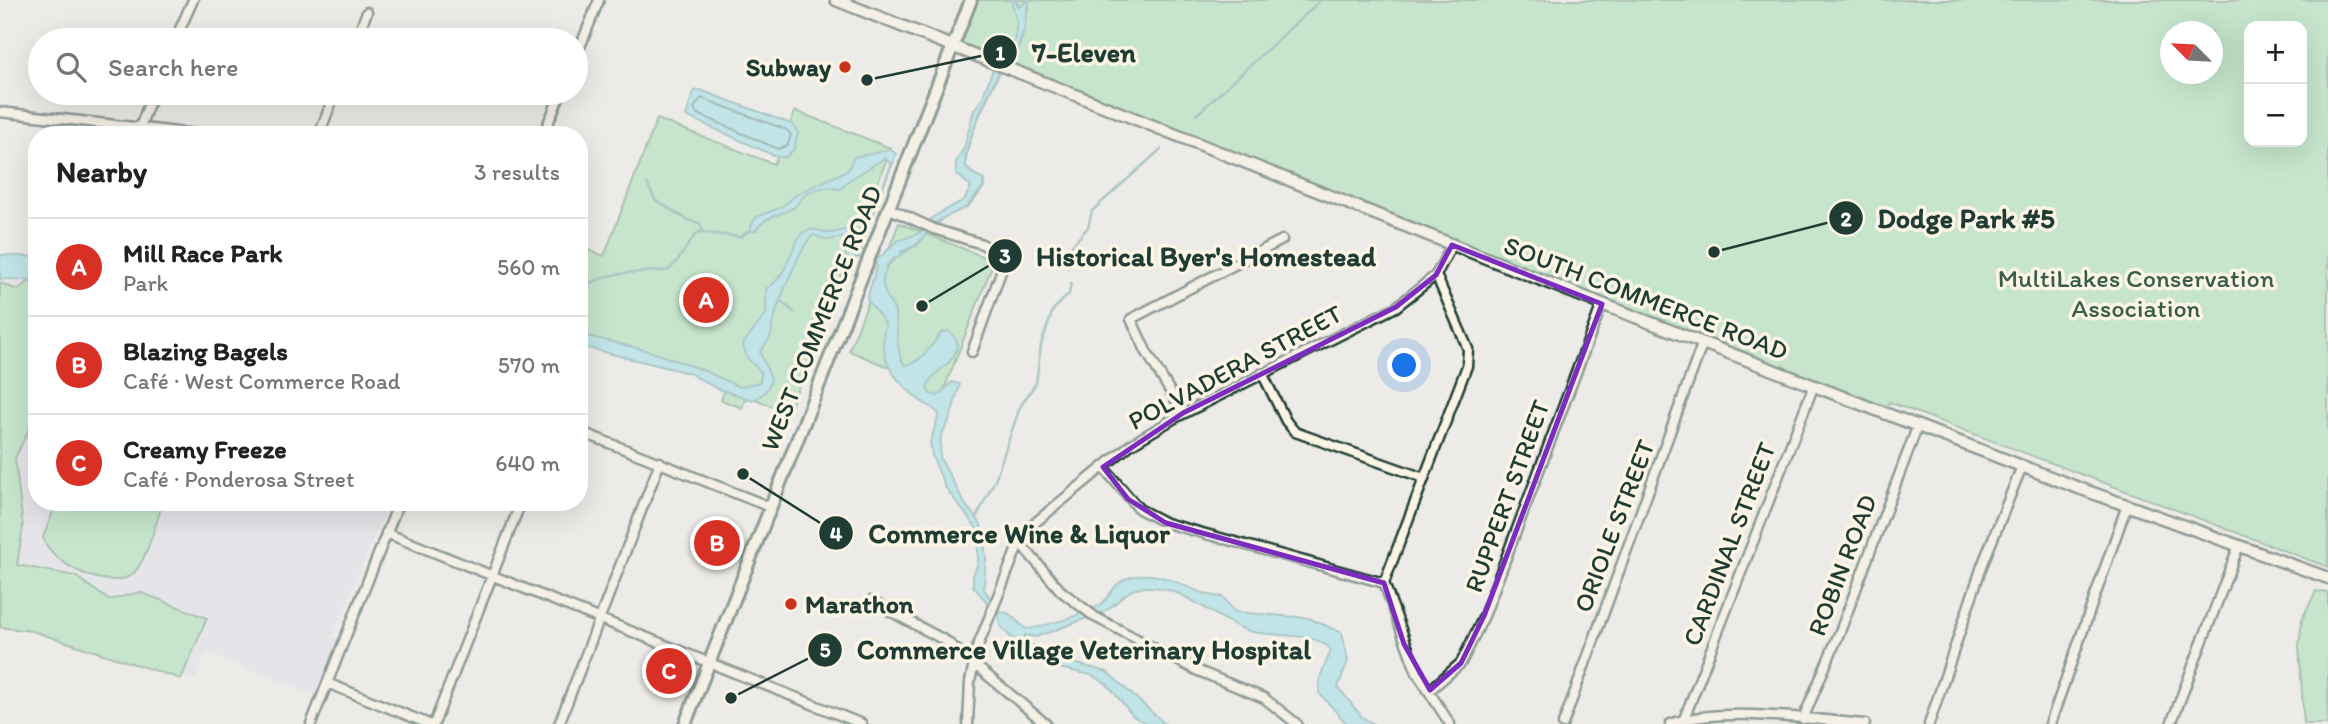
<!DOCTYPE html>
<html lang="en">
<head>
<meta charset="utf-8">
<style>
	body { margin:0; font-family:Itim,sans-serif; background:#f2f2f2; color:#222 }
	.controls { position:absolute; right:21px; top:21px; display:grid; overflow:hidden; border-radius:14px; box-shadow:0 7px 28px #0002 }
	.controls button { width:63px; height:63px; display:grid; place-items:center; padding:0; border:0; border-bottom:2px solid #e0e0e0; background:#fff; color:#222; font:35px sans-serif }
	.compass { position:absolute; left:2160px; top:21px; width:63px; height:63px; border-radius:50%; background:#fff; box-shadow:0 7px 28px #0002; rotate:294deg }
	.you { position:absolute; left:1405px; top:366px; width:24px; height:24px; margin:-18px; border:5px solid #fff; border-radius:50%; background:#1a73e8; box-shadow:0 0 0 10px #1a73e833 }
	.badge { display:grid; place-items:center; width:46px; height:46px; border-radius:50%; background:#d93025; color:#fff; font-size:23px; font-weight:700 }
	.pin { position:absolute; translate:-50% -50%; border:4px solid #fff; box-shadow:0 2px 7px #0006 }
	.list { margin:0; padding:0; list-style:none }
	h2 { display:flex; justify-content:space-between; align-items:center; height:91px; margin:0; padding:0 28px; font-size:30px }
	h2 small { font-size:23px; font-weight:400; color:#767676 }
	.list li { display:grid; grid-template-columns:46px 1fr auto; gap:21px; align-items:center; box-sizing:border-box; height:98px; padding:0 28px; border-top:2px solid #e0e0e0 }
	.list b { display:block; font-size:26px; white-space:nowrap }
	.list p { margin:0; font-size:23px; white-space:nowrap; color:#767676 }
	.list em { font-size:23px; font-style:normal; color:#767676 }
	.icon { flex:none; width:38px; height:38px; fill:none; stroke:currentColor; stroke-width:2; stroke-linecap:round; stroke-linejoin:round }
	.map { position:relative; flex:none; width:2328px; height:724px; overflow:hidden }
	.search { position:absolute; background:#fff; box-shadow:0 7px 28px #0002; left:28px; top:28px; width:560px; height:77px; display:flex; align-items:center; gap:18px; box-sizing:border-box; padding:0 24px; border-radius:38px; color:#767676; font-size:26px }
	.panel { position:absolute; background:#fff; box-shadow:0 7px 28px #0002; left:28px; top:126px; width:560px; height:385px; border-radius:28px }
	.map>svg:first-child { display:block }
</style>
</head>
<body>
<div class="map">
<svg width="2328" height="724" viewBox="0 0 2328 724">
	<rect width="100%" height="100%" fill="#edebe7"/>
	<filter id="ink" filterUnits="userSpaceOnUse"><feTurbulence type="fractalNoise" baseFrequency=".0143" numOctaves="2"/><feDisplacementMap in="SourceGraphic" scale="14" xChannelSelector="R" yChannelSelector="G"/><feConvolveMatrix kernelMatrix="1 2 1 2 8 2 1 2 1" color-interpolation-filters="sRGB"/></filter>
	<g filter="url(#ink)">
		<path fill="#dbdeea" d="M0,268L37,271V502H389L332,637L342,641L320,697L206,653L195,680L0,603Z"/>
		<path fill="#98deab" stroke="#5c8e70" stroke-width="2" fill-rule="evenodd" d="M973,0H2328V567L1889,402L1884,410L955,45ZM2249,26H2302V142H2249ZM2170,32H2212V74H2170Z
			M795,111L891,148L788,414L747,395L742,408L721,400L726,386L695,371L579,343V247L604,256L657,119L774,164Z
			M899,223L994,261L938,405L891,368L849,351Z
			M28,282H37V413L15,458L23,527L17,565L75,576L109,600L140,592L207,618L181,679L32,631L0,627V283L18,290Z
			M57,502H163C157,520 146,561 134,573C111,594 50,564 43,537Z
			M2316,591L2328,593V724H2304L2299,646L2302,619Z"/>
		<path fill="#8cdce8" stroke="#609ca0" stroke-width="2" d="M1011,0H1015L1019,7L1029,0L1024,30L1017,50L1008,54C998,75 962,146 966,166C968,173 978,176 983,179L984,186C966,217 954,208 933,225C927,229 925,237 920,242C906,255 882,258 883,284C883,295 892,302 895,313C899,332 895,348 904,365C919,366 933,343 942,332L949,331L957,341C959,365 932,368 927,388L930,394L938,396L952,382L960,384L950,419L941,436L940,458L965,504L981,524L986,557L984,589L1000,612L1008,613L1026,629C1041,628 1084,614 1098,606C1114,597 1109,582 1135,576C1168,569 1192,596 1223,597L1235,612L1309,618L1342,633L1348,661L1338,687L1362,717L1374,724H1347L1319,693L1320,677L1331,650C1316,630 1272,638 1249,631C1214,620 1184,585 1146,587C1122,588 1117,608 1100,613C1079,621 1057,630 1035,637L1025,635V639L1047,656L1107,672L1165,724H1147L1133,716L1107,684L1091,675L1049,666L1023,650L1001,627L998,615L973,586V575L978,563V530L945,487L932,455L930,443L939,414C933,407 924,404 917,398C889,374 879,359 885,323L867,299L877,265L859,257L848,260L845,253L848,240L844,237L828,240L814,235C802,240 777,307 773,322C771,328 773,333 770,338C767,343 763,346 760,352L771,379C769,390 763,396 752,400L716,388L689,373L579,346V334L649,351L698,368L740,387L760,382L761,372L747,358L743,344L766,314V289C793,274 791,233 809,230C816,228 824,233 831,233C836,233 842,230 847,229L855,235L856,247L879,258L897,241L920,233L933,217L965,199L971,186L956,174V162L964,148L974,110L982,99L1001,47L1014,43L1017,22Z
			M700,90L792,124L798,133L794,149L786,157H777L686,116L694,91Z
			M891,150L896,154L892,166L885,158L848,181L841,189C826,187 817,186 804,196C799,200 799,205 793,208C778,216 765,216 755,231H749L756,217L782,207L797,194L848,170L854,157Z
			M0,255L37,257V280L0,279Z"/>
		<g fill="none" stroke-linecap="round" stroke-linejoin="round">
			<path stroke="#4b7d7c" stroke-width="2" d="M701,98L787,130L791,135L788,145L778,149L696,113L694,108Z"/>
			<path stroke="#609ca0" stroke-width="2.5" d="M1026,14L1029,0
				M1006,57L1009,52L1017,50L1023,34
				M1196,115L1321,0
				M647,183L655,200C669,207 685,222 700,223L703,233
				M966,208L984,186L983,179C978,176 968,173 966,166C962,148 990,91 999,73
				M859,249L891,166
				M901,252L917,245L934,224L941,221
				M886,267L896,257
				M1068,268L1071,247L1088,227L1092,211L1161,149
				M579,271L591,283C618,269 640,274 669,270C682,258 686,245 698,232L741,237L749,231
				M782,302L794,312
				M976,518L995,480L1020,407L1036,383L1041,345L1053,310L1069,294L1071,283"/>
			<defs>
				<path id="minor" d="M175,40L193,0
					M356,40L367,12
					M576,57L599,0
					M0,112L205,135
					M140,127L153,93
					M319,135L335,93
					M543,135L561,93
					M888,208L934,229L982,244L1006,258L972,352
					M1262,373L1286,421L1295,432L1424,478
					M1183,413L1146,351L1131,319L1282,240
					M579,431L770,507
					M1103,467L1139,509L1166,523L1384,583
					M386,533L862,724
					M1020,543L1061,591L1095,617L1196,670L1264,698L1297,724
					M1384,583L1467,366L1468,349L1436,275
					M1384,583L1417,673L1450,724
					M871,601L946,641L1046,724
					M327,683L429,724
					M1430,690L1461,663L1484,616L1602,304
					M1684,719L1814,385
					M1803,719L1841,629L1918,425
					M311,724L399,502
					M434,724L521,502
					M559,724L660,462
					M968,724L970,682L977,648L1018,546L1031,526L1130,445L1173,419L1396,307L1436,275L1452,245
					M1563,724L1703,342
					M1670,724C1720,706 1811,719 1865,724
					M1929,724L1982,566L2022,466
					M2050,724L2127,505
					M2171,724L2239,545"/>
				<path id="tertiary" d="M836,0L1602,304L2076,487L2328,578"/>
				<path id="secondary" d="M685,724L971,0"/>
			</defs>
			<use href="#minor" stroke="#1f3d34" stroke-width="13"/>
			<use href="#tertiary" stroke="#1f3d34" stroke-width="15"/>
			<use href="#secondary" stroke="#1f3d34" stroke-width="16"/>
			<use href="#minor" stroke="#fcf5e5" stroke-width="8"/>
			<use href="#tertiary" stroke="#fcf5e5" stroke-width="10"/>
			<use href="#secondary" stroke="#fcf5e5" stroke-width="10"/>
		</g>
	</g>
	<path d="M0 0H2328V724H0ZM1452,245L1602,304L1484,616L1461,663L1430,690L1404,644L1384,583L1166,523L1128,499L1103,467L1183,413L1396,307L1436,275Z" fill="#edebe7" fill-opacity=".55" fill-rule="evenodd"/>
	<path fill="none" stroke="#7b2cbf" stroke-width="5" stroke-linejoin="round" d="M1452,245L1602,304L1484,616L1461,663L1430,690L1404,644L1384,583L1166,523L1128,499L1103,467L1183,413L1396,307L1436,275Z"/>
	<g fill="#c8321e" stroke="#fcf5e5" stroke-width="2.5">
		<circle cx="845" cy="67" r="7"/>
		<circle cx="791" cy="604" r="7"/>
	</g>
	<g text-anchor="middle" stroke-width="7" stroke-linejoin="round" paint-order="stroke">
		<g font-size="26" font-weight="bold" fill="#1f3d34" stroke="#fcf5e5" text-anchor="end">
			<text x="831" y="76">Subway</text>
			<text x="805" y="613" text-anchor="start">Marathon</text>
		</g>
		<g font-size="26" fill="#375d4c" stroke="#fcf5e5">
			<text x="2136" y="287">MultiLakes Conservation<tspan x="2136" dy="30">Association</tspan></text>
		</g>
		<g font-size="26" fill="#1f3d34" stroke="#fcf5e5">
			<text transform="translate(1646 298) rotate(21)" y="9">SOUTH COMMERCE ROAD</text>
			<text transform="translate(821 318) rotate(-68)" y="9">WEST COMMERCE ROAD</text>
			<text transform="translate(1235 367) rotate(-28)" y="9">POLVADERA STREET</text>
			<text transform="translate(1507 496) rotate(-70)" y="9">RUPPERT STREET</text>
			<text transform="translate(1614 526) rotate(-69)" y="9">ORIOLE STREET</text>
			<text transform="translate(1729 544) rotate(-69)" y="9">CARDINAL STREET</text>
			<text transform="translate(1842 565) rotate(-69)" y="9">ROBIN ROAD</text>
		</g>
	</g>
	<path fill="none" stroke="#1f3d34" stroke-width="2.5" d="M867 80L1000 52M1714 252L1846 218M922 306L1005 256M743 474L836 533M731 698L825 650"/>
	<g fill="#1f3d34" stroke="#fcf5e5" stroke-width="2.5">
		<circle cx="867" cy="80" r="7"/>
		<circle cx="1714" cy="252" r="7"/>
		<circle cx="922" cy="306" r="7"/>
		<circle cx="743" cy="474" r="7"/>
		<circle cx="731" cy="698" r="7"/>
		<circle cx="1000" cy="52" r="18"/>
		<circle cx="1846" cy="218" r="18"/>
		<circle cx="1005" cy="256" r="18"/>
		<circle cx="836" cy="533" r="18"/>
		<circle cx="825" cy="650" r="18"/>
	</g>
	<g font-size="21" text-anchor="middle" font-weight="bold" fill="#fff">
		<text x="1000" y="60">1</text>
		<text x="1846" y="226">2</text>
		<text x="1005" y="263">3</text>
		<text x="836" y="541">4</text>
		<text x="825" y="657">5</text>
	</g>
	<g font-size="28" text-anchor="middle" font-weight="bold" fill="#1f3d34" stroke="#fcf5e5" stroke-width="7" stroke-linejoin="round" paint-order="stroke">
		<text x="1084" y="62">7-Eleven</text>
		<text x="1966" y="228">Dodge Park #5</text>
		<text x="1206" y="266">Historical Byer's Homestead</text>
		<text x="1019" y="543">Commerce Wine &amp; Liquor</text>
		<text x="1084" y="659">Commerce Village Veterinary Hospital</text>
	</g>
</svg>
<div class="controls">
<button>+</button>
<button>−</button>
</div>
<svg class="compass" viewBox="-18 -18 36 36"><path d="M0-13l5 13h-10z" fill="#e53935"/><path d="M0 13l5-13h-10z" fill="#767676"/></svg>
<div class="you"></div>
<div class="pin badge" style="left:706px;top:300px">A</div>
<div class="pin badge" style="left:717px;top:543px">B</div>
<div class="pin badge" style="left:669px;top:671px">C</div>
<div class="search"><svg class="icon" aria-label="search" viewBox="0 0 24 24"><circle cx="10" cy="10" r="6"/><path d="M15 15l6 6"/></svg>Search here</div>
<section class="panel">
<h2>Nearby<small>3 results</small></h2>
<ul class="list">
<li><span class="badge">A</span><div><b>Mill Race Park</b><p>Park</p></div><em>560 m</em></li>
<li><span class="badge">B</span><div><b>Blazing Bagels</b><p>Café · West Commerce Road</p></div><em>570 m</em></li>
<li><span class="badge">C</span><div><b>Creamy Freeze</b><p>Café · Ponderosa Street</p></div><em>640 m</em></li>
</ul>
</section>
</div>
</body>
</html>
